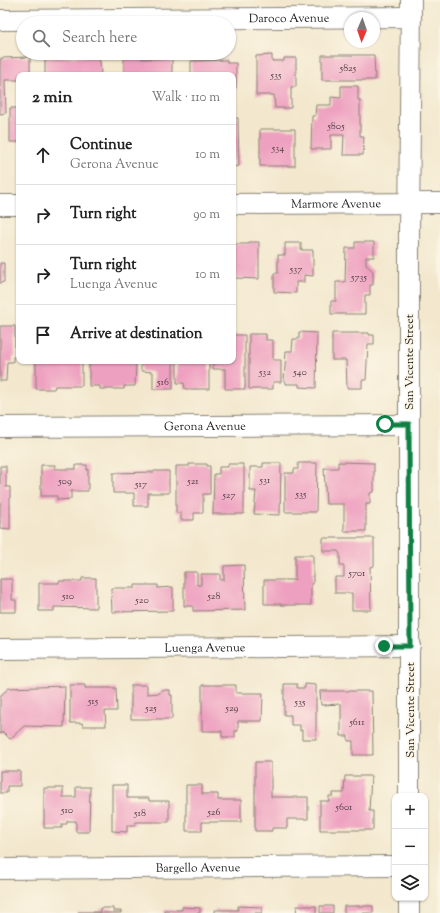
<!DOCTYPE html>
<html lang="en">
<head>
<meta charset="utf-8">
<style>
	body { margin:0; font-family:"Sorts Mill Goudy",serif; background:#f6f6f6; color:#222 }
	.controls { position:absolute; right:12px; bottom:12px; display:grid; overflow:hidden; border-radius:8px; box-shadow:0 1px 3px #0004 }
	.controls button { width:36px; height:36px; display:grid; place-items:center; padding:0; border:0; border-bottom:1px solid #e0e0e0; background:#fff; color:#222; font:20px sans-serif }
	.compass { position:absolute; left:344px; top:12px; width:36px; height:36px; border-radius:50%; background:#fff; box-shadow:0 1px 3px #0004; rotate:182deg }
	.stop { position:absolute; width:12px; height:12px; margin:-9px; border:3px solid #0b8043; border-radius:50%; background:#fff }
	.stop.end { background:#0b8043; border-color:#fff; box-shadow:0 1px 4px #0008 }
	.list { margin:0; padding:0; list-style:none }
	h2 { display:flex; justify-content:space-between; align-items:center; height:52px; margin:0; padding:0 16px; font-size:17px }
	h2 small { font-size:13px; font-weight:400; color:#767676 }
	.list li { display:grid; grid-template-columns:26px 1fr auto; gap:12px; align-items:center; box-sizing:border-box; height:60px; padding:0 16px; border-top:1px solid #e0e0e0 }
	.list b { display:block; font-size:15px; white-space:nowrap }
	.list p { margin:0; font-size:13px; white-space:nowrap; color:#767676 }
	.list em { font-size:13px; font-style:normal; color:#767676 }
	.icon { flex:none; width:22px; height:22px; fill:none; stroke:currentColor; stroke-width:2; stroke-linecap:round; stroke-linejoin:round }
	.map { position:relative; flex:none; width:440px; height:913px; overflow:hidden }
	.search { position:absolute; background:#fff; box-shadow:0 1px 3px #0004; left:16px; top:16px; width:220px; height:44px; display:flex; align-items:center; gap:10px; box-sizing:border-box; padding:0 14px; border-radius:22px; color:#767676; font-size:15px }
	.panel { position:absolute; background:#fff; box-shadow:0 1px 3px #0004; left:16px; top:72px; width:220px; height:292px; border-radius:8px }
	.map>svg:first-child { display:block }
</style>
</head>
<body>
<div class="map">
<svg width="440" height="913" viewBox="0 0 440 913">
	<rect width="100%" height="100%" fill="#fcf5e5"/>
	<filter id="ink" filterUnits="userSpaceOnUse"><feTurbulence type="fractalNoise" baseFrequency=".025" numOctaves="2"/><feDisplacementMap in="SourceGraphic" scale="8" xChannelSelector="R" yChannelSelector="G"/><feConvolveMatrix kernelMatrix="1 2 1 2 8 2 1 2 1" color-interpolation-filters="sRGB"/></filter>
	<filter id="wash" filterUnits="userSpaceOnUse"><feTurbulence type="fractalNoise" baseFrequency=".012" numOctaves="4" result="noise"/><feDisplacementMap in="SourceGraphic" scale="16" xChannelSelector="R" yChannelSelector="G"/><feGaussianBlur stdDeviation="0.9" result="paint"/><feColorMatrix in="noise" values="0 0 0 0 0 0 0 0 0 0 0 0 0 0 0 0 0 1.4 0 .05"/><feComposite in="paint" operator="in"/></filter>
	<g filter="url(#wash)">
		<rect width="100%" height="100%" fill="#f3e8ce"/>
		<g id="blocks">
			<path fill="#eea0c0" d="M272,55V61H284V58H296V87H291V108H275L274,95H256V56Z
				M322,55H374L375,80H322Z
				M30,57V75H19V80H5L6,113L0,114V60H1V58Z
				M45,57H98L99,61H100L101,75H45Z
				M124,57H142V59L172,58V75H124Z
				M227,60V63H236V88H233V75H191V61Z
				M341,86H358V100H360V136H364L363,155H343L344,135H331V149H311L312,116H315L316,105H331V97L341,98Z
				M10,108H19V142H10Z
				M233,118H238L239,166L233,167Z
				M260,129H295V166H260Z
				M249,242H259V279L235,278V275H233V245L235,246V244H249Z
				M355,242H374V257H366V265L373,271V285H370V295H365V314H331V301H336V282H345L346,248H355Z
				M285,243H301V250H313V276L304,275V282H296V293L274,292V273H278V255H285Z
				M0,263H4V282L0,283Z
				M0,326H15V357H13V362H7L6,381H0Z
				M299,332L317,333L316,388L299,387V384H286V382L284,381L286,351H292L293,339H299Z
				M332,333H369V335H374V344H368L366,380H362V388H347L346,360H332Z
				M249,334H266V340H273V360H281V382H273V389H249Z
				M233,335H245V389H225V369H213V361H233Z
				M36,361H82V386H55L54,389H36Z
				M89,361H130V362L136,363L135,386H124V389H100V386H89Z
				M141,361H173V389H153V372L141,371Z
				M177,361H209V389H185L184,383H177Z
				M338,462L374,463V492L370,493V504H366V531H344V504H326L324,468H338Z
				M263,463H281L280,515L254,514L256,491H250V467H263Z
				M298,463H317L316,512H285V473H294V469H298Z
				M189,464H207V466H210V494H203V513H194V520H181V513H176V466H189Z
				M228,464H243V467H244V514H213L214,474H219V467H228Z
				M41,465H55V469H76V465H87V470L88,469V491H71V499L57,500V496H41Z
				M0,466H6V487H10V529L0,528Z
				M154,471H169V493H148V506H134V493H113V473L154,472Z
				M323,538H374V566L370,567L371,610H352V593H335V577H344V566H340V554L338,551H323Z
				M295,555H313V584H311V605H281V604H264V580H295Z
				M244,565L245,610L193,611V606H184V572H197V585H201V574H220V580H224V566Z
				M82,578H96V608L54,607V611H39V583H59V581H82Z
				M0,579H12V600H16V612H0Z
				M135,585H158V588L173,587V611L112,612L111,588H135Z
				M284,684H297V688H305V684L316,685V739H302V730L300,731V725H291V715H284Z
				M70,685H85V688H116L117,711H105L106,726H83L82,723H70Z
				M131,685H147V694L160,693L161,690H170V695H172V719H131Z
				M202,685H236V693H263L262,721H238V731H235V737H222V731H202Z
				M65,686L64,727L24,726L10,739L3,732L0,734V696L9,688Z
				M320,691H372L373,755H353V741H348V736H341V704L321,705Z
				M255,762H271V797H308V819H287V828H272V831H255Z
				M0,771H20V786H7V793H0Z
				M345,776H371L369,811H373V830H320V801H329V796H333V793H344Z
				M112,785H127V798H149V801H169V822H135V825H127V832L112,831Z
				M186,785H202V794H218V800H241V822H202V831H186Z
				M76,787H90L89,832H76V821H67V824H62V828H44V788H63V797H76Z
				M238,906L262,907V913H215V910H238Z
				M297,906H316V913H296Z
				M320,906H333V913H320Z
				M344,906H373V913H344Z
				M182,907L200,908V913H164V910H182Z
				M100,908H113V911H121V913H78V912H100Z"/>
		</g>
	</g>
	<g filter="url(#ink)">
		<use href="#blocks" fill-opacity="0" stroke="#888275" stroke-width="1"/>
		<g fill="none" stroke-linecap="round" stroke-linejoin="round">
			<defs>
				<g id="minor">
					<path id="s1" d="M0,20L411,17"/>
					<path id="s2" d="M233,204L440,203"/>
					<path d="M0,205H19"/>
					<path id="s3" d="M0,427L409,425"/>
					<path id="s4" d="M0,649L410,646"/>
					<path d="M409,796V235L411,0"/>
					<path id="s5" d="M0,869L395,866"/>
					<path d="M409,913V898"/>
				</g>
			</defs>
			<use href="#minor" stroke="#888275" stroke-width="22"/>
			<use href="#minor" stroke="#fff" stroke-width="20"/>
		</g>
	</g>
	<g fill="none" stroke-linecap="round" stroke-linejoin="round" filter="url(#ink)">
		<path stroke="#0b8043" stroke-width="5" d="M384,646H410L409,424H385"/>
	</g>
	<g text-anchor="middle" stroke-width="3" stroke-linejoin="round" paint-order="stroke">
		<g font-size="10" fill="#503d45">
			<text x="348" y="71">5825</text>
			<text x="276" y="78">535</text>
			<text x="336" y="129">5805</text>
			<text x="278" y="151">534</text>
			<text x="296" y="272">537</text>
			<text x="359" y="280">5735</text>
			<text x="265" y="375">532</text>
			<text x="300" y="375">540</text>
			<text x="163" y="385">516</text>
			<text x="265" y="483">531</text>
			<text x="65" y="484">509</text>
			<text x="193" y="484">521</text>
			<text x="141" y="487">517</text>
			<text x="301" y="497">535</text>
			<text x="229" y="498">527</text>
			<text x="357" y="576">5701</text>
			<text x="68" y="599">510</text>
			<text x="214" y="599">528</text>
			<text x="142" y="603">520</text>
			<text x="93" y="704">515</text>
			<text x="300" y="705">535</text>
			<text x="151" y="711">525</text>
			<text x="232" y="711">529</text>
			<text x="357" y="725">5611</text>
			<text x="344" y="810">5601</text>
			<text x="67" y="813">510</text>
			<text x="214" y="815">526</text>
			<text x="140" y="816">518</text>
		</g>
		<g font-size="12" fill="#1c1c1c" stroke="#fcf5e5">
			<text dy="4" stroke="none"><textPath href="#s1" startOffset="289">Daroco Avenue</textPath></text>
			<text dy="4" stroke="none"><textPath href="#s2" startOffset="103">Marmore Avenue</textPath></text>
			<text transform="translate(409 362) rotate(-90)" y="4">San Vicente Street</text>
			<text dy="4" stroke="none"><textPath href="#s3" startOffset="205">Gerona Avenue</textPath></text>
			<text dy="4" stroke="none"><textPath href="#s4" startOffset="205">Luenga Avenue</textPath></text>
			<text transform="translate(410 710) rotate(-90)" y="4">San Vicente Street</text>
			<text dy="4" stroke="none"><textPath href="#s5" startOffset="198">Bargello Avenue</textPath></text>
		</g>
	</g>
</svg>
<div class="controls">
<button>+</button>
<button>−</button>
<button><svg class="icon" aria-label="layers" viewBox="0 0 24 24"><path d="M12 4l9 5-9 5-9-5zM3 14l9 5 9-5"/></svg></button>
</div>
<svg class="compass" viewBox="-18 -18 36 36"><path d="M0-13l5 13h-10z" fill="#e53935"/><path d="M0 13l5-13h-10z" fill="#767676"/></svg>
<div class="stop" style="left:385px;top:424px"></div>
<div class="stop end" style="left:384px;top:646px"></div>
<div class="search"><svg class="icon" aria-label="search" viewBox="0 0 24 24"><circle cx="10" cy="10" r="6"/><path d="M15 15l6 6"/></svg>Search here</div>
<section class="panel">
<h2>2 min<small>Walk · 110 m</small></h2>
<ul class="list">
<li><svg class="icon" aria-label="ahead" viewBox="0 0 24 24"><path d="M12 20V5M6 11l6-6 6 6"/></svg><div><b>Continue</b><p>Gerona Avenue</p></div><em>10 m</em></li>
<li><svg class="icon" aria-label="right" viewBox="0 0 24 24"><path d="M7 20v-9h11M14 6l5 5-5 5"/></svg><div><b>Turn right</b></div><em>90 m</em></li>
<li><svg class="icon" aria-label="right" viewBox="0 0 24 24"><path d="M7 20v-9h11M14 6l5 5-5 5"/></svg><div><b>Turn right</b><p>Luenga Avenue</p></div><em>10 m</em></li>
<li><svg class="icon" aria-label="arrive" viewBox="0 0 24 24"><path d="M6 21V4h12l-3 4 3 4H6"/></svg><div><b>Arrive at destination</b></div></li>
</ul>
</section>
</div>
</body>
</html>
